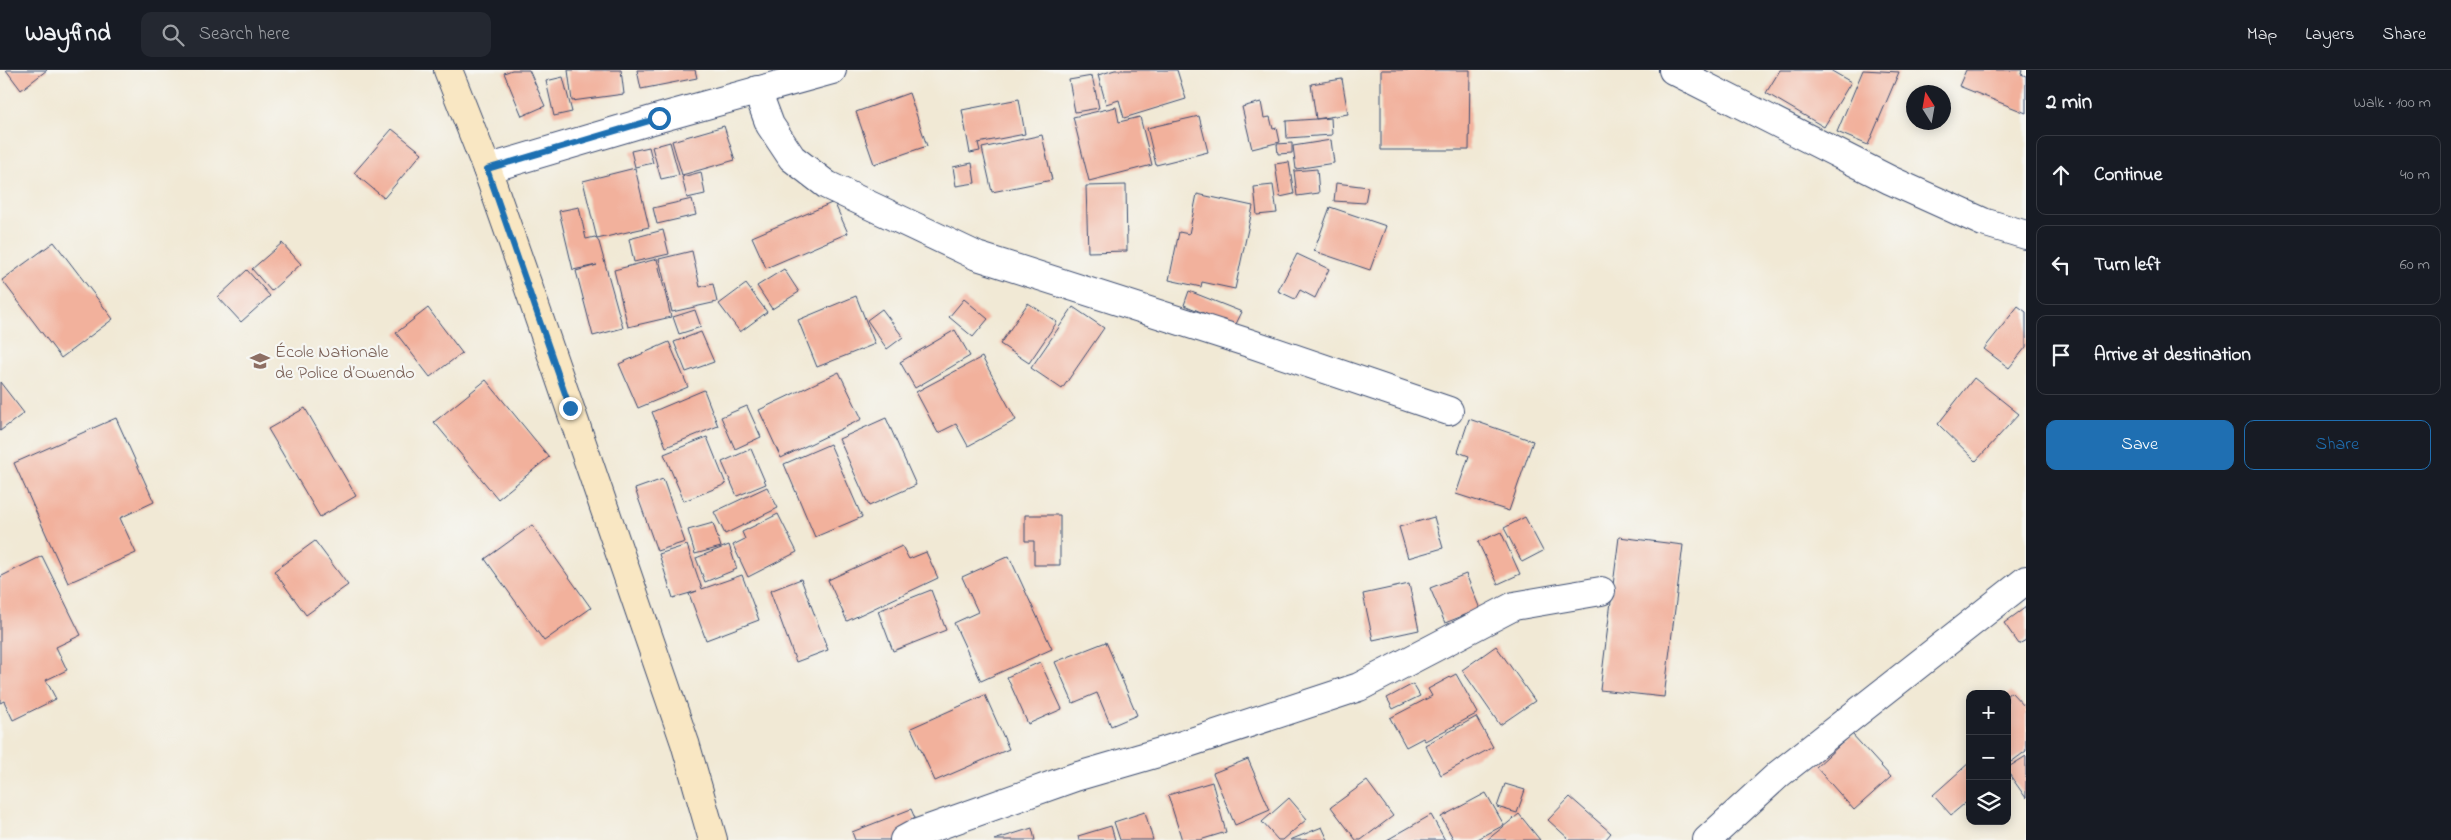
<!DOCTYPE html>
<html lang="en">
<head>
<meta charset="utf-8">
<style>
	body { margin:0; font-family:"Indie Flower",sans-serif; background:#242831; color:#f1f3f6 }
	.controls { position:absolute; right:15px; bottom:15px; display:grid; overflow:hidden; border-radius:10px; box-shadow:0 2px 12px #0003 }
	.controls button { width:45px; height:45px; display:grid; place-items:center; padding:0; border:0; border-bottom:1px solid #363941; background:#171b24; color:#f1f3f6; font:25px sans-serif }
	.compass { position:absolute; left:1906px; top:15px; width:45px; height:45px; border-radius:50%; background:#171b24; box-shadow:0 2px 12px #0003; rotate:349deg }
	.stop { position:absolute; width:15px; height:15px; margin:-11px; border:4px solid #1f6fb2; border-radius:50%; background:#fff }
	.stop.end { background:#1f6fb2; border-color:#fff; box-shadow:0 1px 5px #0008 }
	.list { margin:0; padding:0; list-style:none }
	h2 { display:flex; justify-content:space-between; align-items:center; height:65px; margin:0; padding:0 20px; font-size:21px }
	h2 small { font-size:16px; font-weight:400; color:#9ea1a6 }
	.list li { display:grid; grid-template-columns:32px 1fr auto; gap:15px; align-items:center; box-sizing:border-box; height:80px; margin:0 10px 10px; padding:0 10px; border:1px solid #363941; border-radius:10px }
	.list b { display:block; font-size:19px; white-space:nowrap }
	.list em { font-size:16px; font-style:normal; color:#9ea1a6 }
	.actions { display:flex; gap:10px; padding:15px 20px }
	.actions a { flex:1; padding:11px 0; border:1px solid #1f6fb2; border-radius:10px; text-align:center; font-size:18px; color:#1f6fb2 }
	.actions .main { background:#1f6fb2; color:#fff }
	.icon { flex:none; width:28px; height:28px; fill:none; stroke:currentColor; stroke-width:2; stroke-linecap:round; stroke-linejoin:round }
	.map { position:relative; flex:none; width:2026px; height:770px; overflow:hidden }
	header { display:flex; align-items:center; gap:30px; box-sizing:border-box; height:70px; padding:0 25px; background:#171b24; border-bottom:1px solid #363941 }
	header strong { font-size:24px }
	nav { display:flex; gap:28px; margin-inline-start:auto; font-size:18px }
	.search { width:350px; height:45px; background:#242831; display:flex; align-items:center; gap:12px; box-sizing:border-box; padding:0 18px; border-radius:10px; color:#9ea1a6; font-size:19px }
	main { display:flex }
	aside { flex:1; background:#171b24 }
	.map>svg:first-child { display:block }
</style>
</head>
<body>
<header>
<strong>Wayfind</strong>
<div class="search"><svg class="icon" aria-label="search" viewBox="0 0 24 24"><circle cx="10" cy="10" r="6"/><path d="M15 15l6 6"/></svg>Search here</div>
<nav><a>Map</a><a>Layers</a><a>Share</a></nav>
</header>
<main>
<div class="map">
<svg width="2026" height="770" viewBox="0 0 2026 770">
	<rect width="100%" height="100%" fill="#f6f6f2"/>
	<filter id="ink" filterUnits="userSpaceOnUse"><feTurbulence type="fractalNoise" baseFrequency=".02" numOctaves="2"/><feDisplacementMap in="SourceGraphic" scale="10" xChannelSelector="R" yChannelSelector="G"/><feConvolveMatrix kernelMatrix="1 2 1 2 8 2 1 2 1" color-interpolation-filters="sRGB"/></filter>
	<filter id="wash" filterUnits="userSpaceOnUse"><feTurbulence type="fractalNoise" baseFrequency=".0096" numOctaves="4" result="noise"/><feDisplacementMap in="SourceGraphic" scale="20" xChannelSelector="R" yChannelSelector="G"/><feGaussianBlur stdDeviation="1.12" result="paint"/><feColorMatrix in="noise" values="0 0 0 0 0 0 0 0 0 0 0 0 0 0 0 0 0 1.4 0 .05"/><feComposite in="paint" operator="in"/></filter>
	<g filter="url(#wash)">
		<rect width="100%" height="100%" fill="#f1e9d5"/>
		<g id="blocks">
			<path fill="#f2b19c" d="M6,0H47L21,20Z
				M512,0H529L545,36L522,46L504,3Z
				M568,0H621L624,24L572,31Z
				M637,0H695L697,8L641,19Z
				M1115,0H1177L1186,29L1124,48L1119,30L1106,34L1098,5Z
				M1381,0H1470L1469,80H1381Z
				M1780,0H1830L1851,12L1824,57L1766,23Z
				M1863,0L1899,2L1868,75L1837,62Z
				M1966,0H2022L2021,4L2026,6V43L1959,16Z
				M1092,6L1099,38L1075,42L1069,10Z
				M563,7L572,42L554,46L546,11Z
				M1342,9L1348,44L1316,49L1311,14Z
				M909,23L927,76L874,94L856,42Z
				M1019,29L1025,64L978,73L980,81L970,83L962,40Z
				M1261,32L1264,48L1270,47L1273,59L1277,58L1280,72L1252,79L1242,37Z
				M1116,37L1119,52L1140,47L1152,95L1089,111L1073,47Z
				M1199,46L1208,82L1156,95L1147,58Z
				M1331,48L1332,65L1287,68L1286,51Z
				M724,56L735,90L682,105L672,71Z
				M392,59L422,83L384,128L354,103Z
				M1042,65L1052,110L992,122L982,78Z
				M1331,70L1334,93L1296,99L1293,76Z
				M670,72L679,105L661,109L652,77Z
				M1292,73V83L1278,84L1277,74Z
				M649,77L653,93L635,97L631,81Z
				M1289,92L1294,124L1280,127L1275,94Z
				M972,93L975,113L956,116L953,97Z
				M635,98L649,157L597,169L583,111Z
				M1317,99L1319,123L1297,126L1294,101Z
				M701,102L705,124L687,128L682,107Z
				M1336,113L1368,117L1365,133L1334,131Z
				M1126,115L1127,181L1088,182L1086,116Z
				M1273,115L1277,143L1257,145L1254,117Z
				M1197,124L1253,136L1235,219L1202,212L1201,217L1169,210L1179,162L1189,164Z
				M692,129L696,145L657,154L653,138Z
				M834,132L848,163L766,198L752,167Z
				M579,137L586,169L595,167L599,172L623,258L593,266L576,201L597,195L573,200L559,141Z
				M1330,137L1386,156L1370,200L1314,181Z
				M663,160L669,184L634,192L629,169Z
				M54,172L113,249L61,288L2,210Z
				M282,173L301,194L271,221L252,199Z
				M692,181L700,217L713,214L717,232L672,242L659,189Z
				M1297,184L1329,199L1315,228L1300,220L1295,229L1278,221Z
				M657,189L671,247L628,257L614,200Z
				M784,199L799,222L772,239L757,216Z
				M247,200L270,226L241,252L218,227Z
				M746,214L767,242L740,262L719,234Z
				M1189,221L1242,242L1235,256L1184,235Z
				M856,226L875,274L817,297L798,250Z
				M964,229L988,249L973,267L949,247Z
				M1028,233L1057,252L1029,293L1000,274Z
				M2018,236L2026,242V277L2009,298L1984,279Z
				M1073,237L1104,258L1062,319L1031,298Z
				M428,238L462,283L430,307L396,263Z
				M882,239L903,267L887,279L867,250Z
				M695,240L701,257L679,264L673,247Z
				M955,260L970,286L915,318L900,292Z
				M701,262L714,292L686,302L674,272Z
				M669,272L688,317L638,338L619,294Z
				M982,287L1016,350L968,376L956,354L938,363L916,322Z
				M839,302L862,349L781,388L759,340Z
				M1974,308L2019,344L1976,391L1938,354Z
				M486,310L549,387L498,429L434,352Z
				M0,312L24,343L0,361Z
				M704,320L718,356L666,377L652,342Z
				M747,336L761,367L735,379L721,347Z
				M305,338L356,426L320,447L268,359Z
				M116,348L154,432L120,448L136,483L68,513L14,393Z
				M886,348L916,415L869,436L839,369Z
				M1469,349L1533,371L1509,441L1456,424L1469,386L1458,382Z
				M707,367L726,414L684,431L664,384Z
				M830,374L862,447L815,467L784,394Z
				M751,379L766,414L737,426L722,392Z
				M663,409L685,472L657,481L635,419Z
				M767,417L778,438L725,464L714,442Z
				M778,444L797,482L748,507L733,475L745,469L742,462Z
				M1025,445H1060V495H1034V471H1025Z
				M1434,447L1443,478L1408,488L1399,457Z
				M1525,447L1543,481L1522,492L1504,458Z
				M713,453L721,477L695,484L688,460Z
				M532,455L591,538L544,571L485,489Z
				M1501,462L1520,504L1498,514L1478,472Z
				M1619,467L1683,475L1664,627L1600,620Z
				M315,471L348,515L306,545L274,501Z
				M687,475L702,519L742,505L759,550L706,570L689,524L697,521L673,528L659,484Z
				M729,475L737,499L705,512L696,488Z
				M902,476L909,489L926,482L938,508L847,551L828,510Z
				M42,486L81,565L56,577L67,600L46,610L56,629L13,650L4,631L0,633V507Z
				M1009,486L1052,579L981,611L954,553L978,542L962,507Z
				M1466,504L1480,539L1445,553L1430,518Z
				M801,509L828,580L796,592L770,521Z
				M1409,514L1419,560L1373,570L1363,524Z
				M931,520L946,560L893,581L878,541Z
				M2026,537V570L2019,574L2004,553Z
				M1106,572L1137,645L1111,656L1097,623L1073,633L1055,592Z
				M1496,576L1535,631L1500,655L1462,600Z
				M1040,592L1062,639L1028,654L1007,607Z
				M1456,604L1478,643L1425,671L1423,668L1406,677L1390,648L1432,626L1428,619Z
				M1413,614L1420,626L1393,639L1387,628Z
				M2011,622L2026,638V681L2011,692L2007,688V625Z
				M985,625L1009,679L935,711L911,658Z
				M1476,647L1493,677L1441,705L1425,675Z
				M1852,664L1891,707L1854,740L1816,697Z
				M2026,686V728L2007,701V698Z
				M1248,689L1270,740L1235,755L1213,703Z
				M1970,692V729L1951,745L1933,725Z
				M1367,711L1393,746L1361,770H1356L1331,737Z
				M1212,712L1226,762L1200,770H1182L1168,725Z
				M1505,714L1525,720L1517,743L1497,737Z
				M1486,723L1504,755L1476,770H1454L1441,747Z
				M1570,727L1611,763L1605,770H1570L1548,750Z
				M1289,728L1307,749L1283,770H1278L1262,752Z
				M911,739L920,760L894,770H855L852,762Z
				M1145,742L1153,770H1120L1114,752Z
				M1519,744L1540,770H1487Z
				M1431,745L1445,770H1387Z
				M1111,756L1115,770H1079L1078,766Z
				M1322,757L1328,770H1290Z
				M1032,758L1035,770H994Z"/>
		</g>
	</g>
	<g filter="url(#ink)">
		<use href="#blocks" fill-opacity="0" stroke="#3b4b70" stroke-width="1"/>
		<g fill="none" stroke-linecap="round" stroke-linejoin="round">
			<defs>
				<path id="street" d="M1673,0L1890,110L1983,152L2026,165
					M757,20L770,55L792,88L827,115L977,186L1249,273L1449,341
					M487,99L659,48L832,0
					M904,770L915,764L1075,707L1161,682L1359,617L1514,536L1601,521
					M1707,770L1779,704L2026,510"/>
				<path id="secondary" d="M448,0L487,99L528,216L685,673L713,770"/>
			</defs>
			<use href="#street" stroke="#3b4b70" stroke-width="30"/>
			<use href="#secondary" stroke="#3b4b70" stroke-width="30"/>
			<use href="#street" stroke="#fff" stroke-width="28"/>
			<use href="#secondary" stroke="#f9e7c3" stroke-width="28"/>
		</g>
	</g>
	<g fill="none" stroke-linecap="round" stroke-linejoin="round" filter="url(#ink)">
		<path stroke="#1f6fb2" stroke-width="6" d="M570,338L487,99L659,48"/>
	</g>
	<defs>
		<symbol id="school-bare" viewBox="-9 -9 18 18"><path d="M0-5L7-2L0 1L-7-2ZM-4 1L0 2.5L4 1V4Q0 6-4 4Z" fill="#8d6e63" stroke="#f6f6f2" stroke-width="2.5" paint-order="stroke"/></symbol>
	</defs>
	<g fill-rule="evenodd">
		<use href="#school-bare" x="246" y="277" width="28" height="28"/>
	</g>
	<g text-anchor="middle" stroke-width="4.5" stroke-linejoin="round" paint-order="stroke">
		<g font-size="18" fill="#785e54" stroke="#f6f6f2" text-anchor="start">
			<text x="275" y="287">École Nationale<tspan x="275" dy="21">de Police d’Owendo</tspan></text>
		</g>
	</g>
</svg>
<div class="controls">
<button>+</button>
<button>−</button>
<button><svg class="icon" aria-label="layers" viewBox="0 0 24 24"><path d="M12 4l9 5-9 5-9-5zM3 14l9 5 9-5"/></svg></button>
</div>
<svg class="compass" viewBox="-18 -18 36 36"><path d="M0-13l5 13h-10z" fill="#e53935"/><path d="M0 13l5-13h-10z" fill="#9ea1a6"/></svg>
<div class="stop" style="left:659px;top:48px"></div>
<div class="stop end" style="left:570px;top:338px"></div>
</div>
<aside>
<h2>2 min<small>Walk · 100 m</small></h2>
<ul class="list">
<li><svg class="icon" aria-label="ahead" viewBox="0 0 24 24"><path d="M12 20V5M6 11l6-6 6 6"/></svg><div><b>Continue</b></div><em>40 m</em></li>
<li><svg class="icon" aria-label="left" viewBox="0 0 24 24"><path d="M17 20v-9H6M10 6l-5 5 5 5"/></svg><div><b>Turn left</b></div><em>60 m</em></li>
<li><svg class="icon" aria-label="arrive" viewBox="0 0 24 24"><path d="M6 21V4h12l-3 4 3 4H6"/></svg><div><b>Arrive at destination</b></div></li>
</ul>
<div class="actions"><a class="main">Save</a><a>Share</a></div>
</aside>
</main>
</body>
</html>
